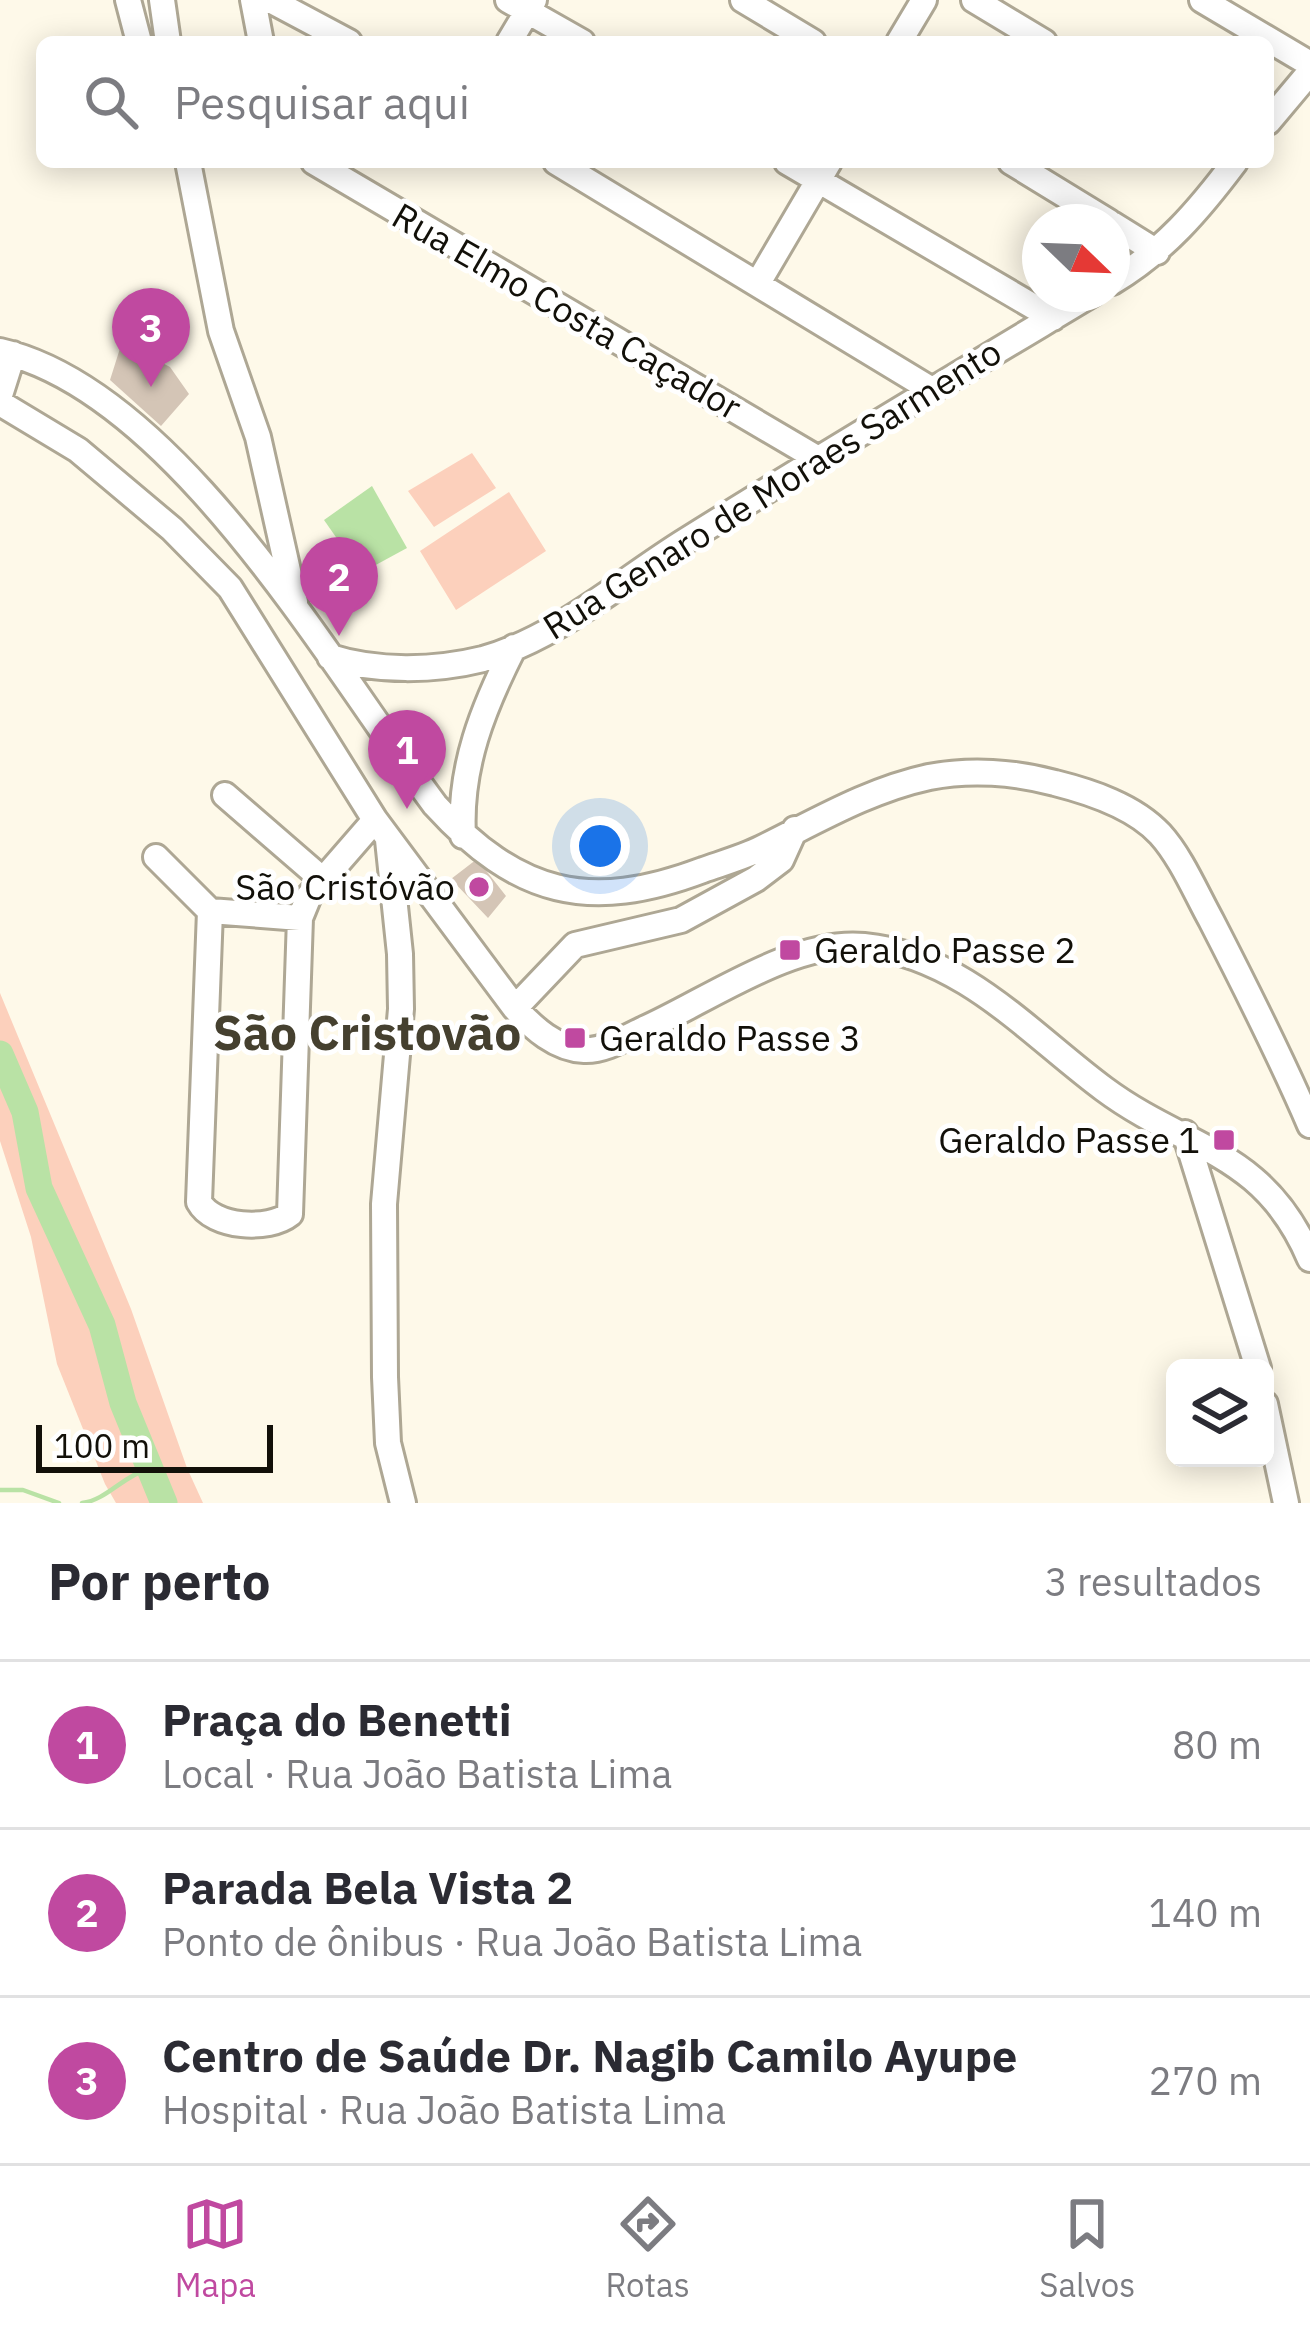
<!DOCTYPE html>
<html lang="pt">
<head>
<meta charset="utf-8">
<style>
	body { margin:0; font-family:"IBM Plex Sans",sans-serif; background:#f2f2f3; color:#2b2b33 }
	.controls { position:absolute; right:36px; bottom:36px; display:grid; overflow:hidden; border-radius:18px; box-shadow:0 6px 30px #0003 }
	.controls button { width:108px; height:108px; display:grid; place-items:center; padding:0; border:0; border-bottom:3px solid #e1e1e2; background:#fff; color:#2b2b33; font:60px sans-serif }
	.compass { position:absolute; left:1022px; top:204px; width:108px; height:108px; border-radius:50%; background:#fff; box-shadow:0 6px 30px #0003; rotate:113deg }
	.scale { position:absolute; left:36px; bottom:30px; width:237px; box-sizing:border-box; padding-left:12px; border:6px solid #121009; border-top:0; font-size:33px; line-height:42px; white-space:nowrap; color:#121009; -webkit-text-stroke:9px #fff; paint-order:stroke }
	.you { position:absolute; left:600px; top:846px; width:42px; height:42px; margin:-30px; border:9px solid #fff; border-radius:50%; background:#1a73e8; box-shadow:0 0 0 18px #1a73e833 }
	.badge { display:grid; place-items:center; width:78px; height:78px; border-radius:50%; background:#c049a0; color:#fff; font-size:39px; font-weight:700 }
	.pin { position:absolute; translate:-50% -99px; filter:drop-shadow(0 3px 6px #0008) }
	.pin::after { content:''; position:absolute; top:63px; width:42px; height:36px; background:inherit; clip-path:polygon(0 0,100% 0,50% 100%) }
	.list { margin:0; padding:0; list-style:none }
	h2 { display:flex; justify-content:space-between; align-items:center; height:156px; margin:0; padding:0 48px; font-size:51px }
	h2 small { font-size:39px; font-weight:400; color:#7c7c81 }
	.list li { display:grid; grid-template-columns:78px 1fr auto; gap:36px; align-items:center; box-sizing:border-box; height:168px; padding:0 48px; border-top:3px solid #e1e1e2 }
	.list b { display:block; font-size:45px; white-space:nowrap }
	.list p { margin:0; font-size:39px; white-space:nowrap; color:#7c7c81 }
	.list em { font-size:39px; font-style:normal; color:#7c7c81 }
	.icon { flex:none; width:66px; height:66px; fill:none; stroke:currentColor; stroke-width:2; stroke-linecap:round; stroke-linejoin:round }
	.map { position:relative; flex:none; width:1310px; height:1503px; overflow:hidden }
	.search { position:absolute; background:#fff; box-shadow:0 6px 30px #0003; left:36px; right:36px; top:36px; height:132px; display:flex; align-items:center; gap:30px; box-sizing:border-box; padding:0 42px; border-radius:18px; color:#7c7c81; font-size:45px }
	.sheet { height:660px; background:#fff }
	nav { display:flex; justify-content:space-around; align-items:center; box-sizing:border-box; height:168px; border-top:3px solid #e1e1e2; background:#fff; font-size:33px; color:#7c7c81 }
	nav a { display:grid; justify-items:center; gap:6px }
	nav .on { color:#c049a0 }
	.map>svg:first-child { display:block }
</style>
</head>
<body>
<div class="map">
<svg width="1310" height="1503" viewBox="0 0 1310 1503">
	<rect width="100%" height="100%" fill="#fef9e9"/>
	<path fill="#fcd0bc" d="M472,453L496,488L434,527L408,491Z
		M509,492L546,551L456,610L420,551Z
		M0,993L131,1309L187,1468L203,1503H116L105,1484L57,1364L31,1237L0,1141Z"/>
	<path fill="#b9e2a5" d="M372,486L407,548L361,573L324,520Z"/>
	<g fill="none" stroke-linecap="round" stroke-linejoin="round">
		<path stroke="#b9e2a5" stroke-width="4.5" d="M0,1490H23L59,1503
			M82,1503C106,1500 121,1478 147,1469"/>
		<path stroke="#b9e2a5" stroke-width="27" d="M0,1054L25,1112L39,1188L102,1325L123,1403L164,1503"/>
	</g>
	<path fill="#d4c5b6" d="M122,342L170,367L189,394L161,426L110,380Z
		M477,859L506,896L488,918L451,879Z"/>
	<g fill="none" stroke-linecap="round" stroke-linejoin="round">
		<defs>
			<path id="minor" d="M128,0L139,42
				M162,0L168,42
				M253,0L261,42
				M270,0L349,42
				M508,0L582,42
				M743,0L813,42
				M974,0L1044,42
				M1202,0L1310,64
				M509,42L534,0
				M899,42L924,0
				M1268,122L1310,72
				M188,162L221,331L258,437L295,602
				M314,162L820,460
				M556,162L932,390
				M787,162L1053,318
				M1011,162L1109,222
				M1112,224L1157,252
				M1112,282C1164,251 1199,210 1235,162
				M758,283L829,162
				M0,351C175,391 332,667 435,805C517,895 589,913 703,870C723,863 744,857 762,848C817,821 869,790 929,777C970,769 1015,772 1055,783C1091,792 1134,806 1160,834C1181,857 1196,893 1211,920C1246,988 1280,1055 1310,1125
				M0,395L13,354
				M0,403L78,450L172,529L230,588L375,820L515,1008C533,1028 556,1049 584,1050C604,1051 625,1038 644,1029C707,1001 793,939 864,946C962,955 1031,1035 1104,1089C1186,1150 1264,1150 1310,1259
				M330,657C376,672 435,671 483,659C558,638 622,580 687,540C821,456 957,375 1092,294
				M225,795L322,879
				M463,836C459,767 483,708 514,647
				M388,840L400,954L401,1009L384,1204L385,1377L388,1443L403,1503
				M156,857L210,911
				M300,918L210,911L199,1202C213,1228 269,1231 290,1214L300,918L309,896L375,820
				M515,1008L575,945L681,920L756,879L781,860L795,829
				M1185,1133L1258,1368
				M1265,1404L1286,1503"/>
		</defs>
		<use href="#minor" stroke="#aea794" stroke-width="30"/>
		<use href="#minor" stroke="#fff" stroke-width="24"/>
	</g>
	<g fill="#c049a0" stroke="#fff" stroke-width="4.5">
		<circle cx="479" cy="887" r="12"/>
		<rect x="778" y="938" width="24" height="24" rx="6"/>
		<rect x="563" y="1026" width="24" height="24" rx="6"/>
		<rect x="1212" y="1128" width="24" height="24" rx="6"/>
	</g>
	<g text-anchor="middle" stroke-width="10" stroke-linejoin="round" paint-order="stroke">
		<g font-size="36" fill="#121009" stroke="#fff">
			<text transform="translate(567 311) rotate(30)" y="13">Rua Elmo Costa Caçador</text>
			<text transform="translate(772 489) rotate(-32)" y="13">Rua Genaro de Moraes Sarmento</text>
		</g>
		<g font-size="36" fill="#121009" stroke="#fff" text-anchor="end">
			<text x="455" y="900">São Cristóvão</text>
			<text x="814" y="963" text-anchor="start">Geraldo Passe 2</text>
			<text x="599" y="1051" text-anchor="start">Geraldo Passe 3</text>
			<text x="1200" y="1153">Geraldo Passe 1</text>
		</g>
		<g font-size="48" font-weight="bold" fill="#45402f" stroke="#fff">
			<text x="367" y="1050">São Cristovão</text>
		</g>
	</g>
</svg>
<div class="controls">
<button><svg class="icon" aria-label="layers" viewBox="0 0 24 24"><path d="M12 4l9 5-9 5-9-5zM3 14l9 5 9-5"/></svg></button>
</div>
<svg class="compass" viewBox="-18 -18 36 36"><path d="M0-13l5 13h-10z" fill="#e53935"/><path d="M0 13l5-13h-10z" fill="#7c7c81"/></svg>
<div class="scale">100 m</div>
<div class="you"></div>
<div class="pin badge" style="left:407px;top:809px">1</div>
<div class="pin badge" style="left:339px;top:636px">2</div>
<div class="pin badge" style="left:151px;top:387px">3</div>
<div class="search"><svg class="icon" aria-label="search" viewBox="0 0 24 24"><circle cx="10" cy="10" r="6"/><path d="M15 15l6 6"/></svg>Pesquisar aqui</div>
</div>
<section class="sheet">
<h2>Por perto<small>3 resultados</small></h2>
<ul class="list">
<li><span class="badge">1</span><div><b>Praça do Benetti</b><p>Local · Rua João Batista Lima</p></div><em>80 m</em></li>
<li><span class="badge">2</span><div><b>Parada Bela Vista 2</b><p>Ponto de ônibus · Rua João Batista Lima</p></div><em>140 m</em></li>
<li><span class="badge">3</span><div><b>Centro de Saúde Dr. Nagib Camilo Ayupe</b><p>Hospital · Rua João Batista Lima</p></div><em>270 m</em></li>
</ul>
</section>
<nav>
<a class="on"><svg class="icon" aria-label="map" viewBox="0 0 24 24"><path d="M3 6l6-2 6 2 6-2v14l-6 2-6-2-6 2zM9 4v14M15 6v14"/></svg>Mapa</a>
<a><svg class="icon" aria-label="directions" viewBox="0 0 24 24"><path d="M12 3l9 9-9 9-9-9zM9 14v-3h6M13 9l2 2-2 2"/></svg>Rotas</a>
<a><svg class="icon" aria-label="saved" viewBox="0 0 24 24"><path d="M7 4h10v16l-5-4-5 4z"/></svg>Salvos</a>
</nav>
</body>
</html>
